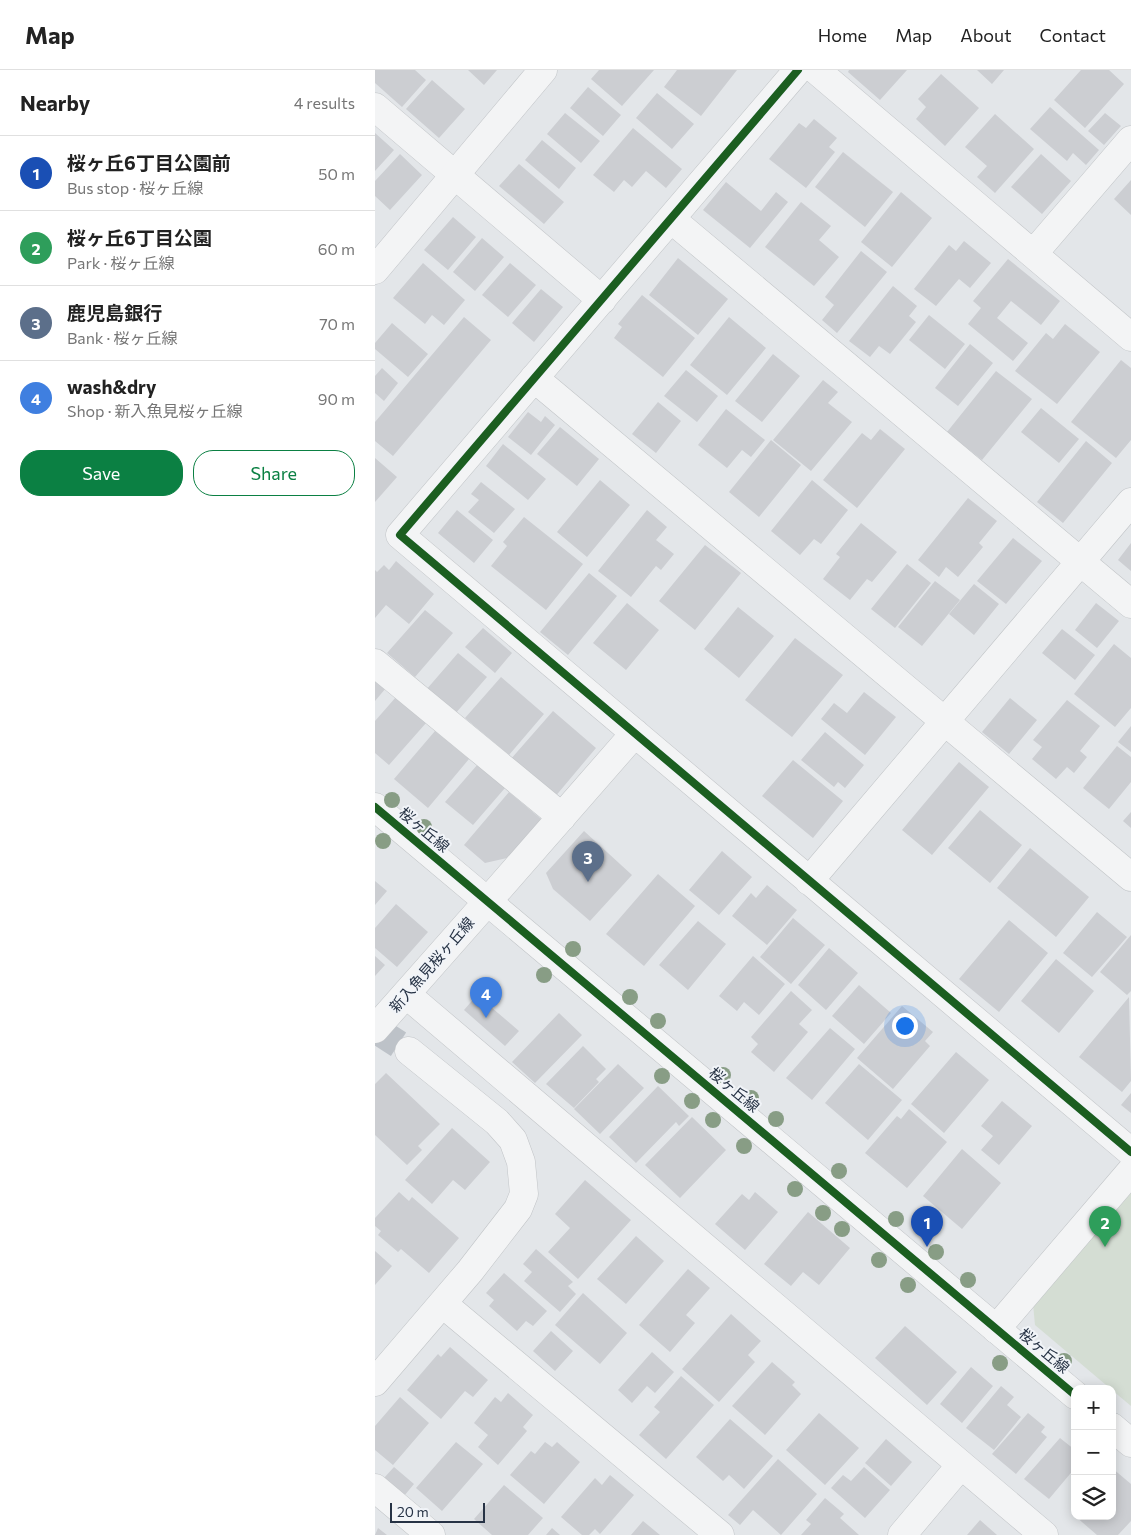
<!DOCTYPE html>
<html lang="en">
<head>
<meta charset="utf-8">
<style>
	body { margin:0; font-family:Commissioner,"Noto Sans JP",sans-serif; background:#f6f6f6; color:#222 }
	.controls { position:absolute; right:15px; bottom:15px; display:grid; overflow:hidden; border-radius:10px; box-shadow:0 2px 12px #0003 }
	.controls button { width:45px; height:45px; display:grid; place-items:center; padding:0; border:0; border-bottom:1px solid #e0e0e0; background:#fff; color:#222; font:25px sans-serif }
	.scale { position:absolute; left:15px; bottom:12px; width:95px; box-sizing:border-box; padding-left:5px; border:2px solid #273345; border-top:0; font-size:14px; line-height:18px; white-space:nowrap; color:#273345; -webkit-text-stroke:4px #f1f4f8; paint-order:stroke }
	.you { position:absolute; left:529px; top:955px; width:18px; height:18px; margin:-12px; border:4px solid #fff; border-radius:50%; background:#1a73e8; box-shadow:0 0 0 8px #1a73e833 }
	.badge { display:grid; place-items:center; width:32px; height:32px; border-radius:50%; background:#0b8043; color:#fff; font-size:16px; font-weight:700 }
	.pin { position:absolute; translate:-50% -41px; filter:drop-shadow(0 1px 2px #0008) }
	.pin::after { content:''; position:absolute; top:26px; width:18px; height:15px; background:inherit; clip-path:polygon(0 0,100% 0,50% 100%) }
	.list { margin:0; padding:0; list-style:none }
	h2 { display:flex; justify-content:space-between; align-items:center; height:65px; margin:0; padding:0 20px; font-size:21px }
	h2 small { font-size:16px; font-weight:400; color:#767676 }
	.list li { display:grid; grid-template-columns:32px 1fr auto; gap:15px; align-items:center; box-sizing:border-box; height:75px; padding:0 20px; border-top:1px solid #e0e0e0 }
	.list b { display:block; font-size:19px; white-space:nowrap }
	.list p { margin:0; font-size:16px; white-space:nowrap; color:#767676 }
	.list em { font-size:16px; font-style:normal; color:#767676 }
	.actions { display:flex; gap:10px; padding:15px 20px }
	.actions a { flex:1; padding:11px 0; border:1px solid #0b8043; border-radius:20px; text-align:center; font-size:18px; color:#0b8043 }
	.actions .main { background:#0b8043; color:#fff }
	.icon { flex:none; width:28px; height:28px; fill:none; stroke:currentColor; stroke-width:2; stroke-linecap:round; stroke-linejoin:round }
	.map { position:relative; flex:none; width:756px; height:1465px; overflow:hidden }
	header { display:flex; align-items:center; gap:30px; box-sizing:border-box; height:70px; padding:0 25px; background:#fff; border-bottom:1px solid #e0e0e0 }
	header strong { font-size:24px }
	nav { display:flex; gap:28px; margin-inline-start:auto; font-size:18px }
	main { display:flex }
	aside { flex:1; background:#fff }
	.map>svg:first-child { display:block }
</style>
</head>
<body>
<header>
<strong>Map</strong>
<nav><a>Home</a><a>Map</a><a>About</a><a>Contact</a></nav>
</header>
<main>
<aside>
<h2>Nearby<small>4 results</small></h2>
<ul class="list">
<li><span class="badge" style="background:#1a4fb4">1</span><div><b>桜ヶ丘6丁目公園前</b><p>Bus stop · 桜ヶ丘線</p></div><em>50 m</em></li>
<li><span class="badge" style="background:#2e9e5b">2</span><div><b>桜ヶ丘6丁目公園</b><p>Park · 桜ヶ丘線</p></div><em>60 m</em></li>
<li><span class="badge" style="background:#5c6f8a">3</span><div><b>鹿児島銀行</b><p>Bank · 桜ヶ丘線</p></div><em>70 m</em></li>
<li><span class="badge" style="background:#3f7fe0">4</span><div><b>wash&amp;dry</b><p>Shop · 新入魚見桜ヶ丘線</p></div><em>90 m</em></li>
</ul>
<div class="actions"><a class="main">Save</a><a>Share</a></div>
</aside>
<div class="map">
<svg width="756" height="1465" viewBox="0 0 756 1465">
	<rect width="100%" height="100%" fill="#e3e6e9"/>
	<path fill="#d4ddd3" d="M756,1120V1336L660,1255L658,1234Z"/>
	<path fill="#ccced2" d="M0,0H40L51,10L27,37L0,13Z
		M93,0H122L109,15Z
		M224,0H279L247,36L216,9Z
		M302,0H362L326,46L289,17Z
		M474,0H532L505,30L473,2Z
		M602,0H629L617,14Z
		M706,0H734L749,14L710,58L679,30Z
		M566,4L604,38L570,76L541,49L551,37L543,29Z
		M57,10L90,39L64,68L31,39Z
		M213,17L246,45L228,66L195,38Z
		M282,23L319,54L297,79L261,48Z
		M675,37L724,80L711,95L698,83L692,91L655,59Z
		M190,43L225,71L206,93L172,64Z
		M730,43L746,56L729,75L713,61Z
		M620,44L659,79L620,123L602,107L612,96L590,77Z
		M439,49L462,68L454,77L460,82L431,118L394,89L424,53L431,58Z
		M258,58L307,99L291,118L271,101L257,117L249,110L239,122L218,105Z
		M0,63L19,80L0,101Z
		M167,70L201,98L184,119L150,90Z
		M468,82L518,122L490,157L440,117Z
		M25,84L47,105L15,140L0,126V111Z
		M666,84L696,111L667,144L636,117Z
		M144,94L189,132L169,154L124,116Z
		M756,110V145L739,129Z
		M351,112L386,141L401,122L413,132L375,178L328,140Z
		M526,122L557,148L517,197L486,172Z
		M426,132L456,156L444,170L464,187L439,216L390,177Z
		M78,147L101,167L73,200L49,180Z
		M107,168L129,187L100,221L78,202Z
		M589,171L616,193L595,218L584,209L561,236L539,219L574,175L581,181Z
		M486,181L512,202L462,263L447,250L459,235L450,227Z
		M303,188L353,229L323,265L274,225Z
		M633,189L685,231L666,255L636,231L622,248L653,273L638,291L593,254L606,238L598,231Z
		M48,193L90,230L69,255L57,245L50,254L18,228Z
		M135,193L161,215L133,247L107,225Z
		M518,216L542,236L534,246L541,252L515,284L504,276L495,287L474,271Z
		M166,219L188,237L159,272L137,253Z
		M267,225L320,268L288,307L239,268L247,257L243,254Z
		M554,245L590,274L570,299L534,270Z
		M89,247L116,270L18,386L0,371V352Z
		M354,247L391,278L352,325L315,295Z
		M17,253L53,284L33,307L0,279V273Z
		M690,254L725,282L682,334L640,301L671,263L678,269Z
		M595,274L618,293L583,336L560,318Z
		M398,284L425,306L387,352L360,331Z
		M746,290L756,298V370L741,388L696,352Z
		M7,298L23,313L9,331L0,323V306Z
		M311,300L343,326L322,352L289,326Z
		M621,301L657,329L607,390L572,362Z
		M448,310L463,322L453,333L477,352L436,401L398,370Z
		M283,332L306,351L281,383L257,364Z
		M666,338L704,369L684,393L646,362Z
		M351,339L390,370L376,387L367,380L352,398L323,375Z
		M153,342L166,352L170,346L180,355L156,385L133,367Z
		M185,357L224,389L202,416L162,384Z
		M505,359L530,379L482,438L448,410L487,363L496,370Z
		M396,370L426,395L384,447L354,422Z
		M711,371L737,393L688,453L662,432Z
		M128,374L171,409L153,430L111,396Z
		M0,388L22,407L0,432Z
		M225,410L255,435L212,487L182,462Z
		M437,410L473,440L446,474L439,469L425,485L396,461Z
		M106,412L140,439L119,463L93,442L104,430L96,424Z
		M593,428L622,451L604,473L608,477L583,507L571,497L564,507L543,490Z
		M82,440L118,470L99,493L63,463Z
		M272,440L292,457L281,470L299,484L286,500L281,496L256,527L223,501Z
		M149,447L208,494L171,540L116,496L132,476L128,472Z
		M486,453L522,482L497,512L492,509L475,530L448,509L465,487L461,484Z
		M638,468L667,491L631,534L602,511Z
		M756,473V501L743,490Z
		M330,475L366,503L320,560L284,531Z
		M21,491L59,524L34,554L11,535L0,548V500L2,502L9,495L14,500Z
		M532,494L556,513L520,558L496,539Z
		M214,503L242,526L193,585L165,562Z
		M560,511L585,530L547,576L523,557Z
		M599,514L624,534L599,565L574,544Z
		M252,533L284,560L251,600L218,573Z
		M721,533L744,551L722,578L700,560Z
		M363,537L399,566L364,608L329,579Z
		M50,540L78,563L40,607L12,583Z
		M108,558L137,583L120,603L90,577Z
		M687,559L720,585L700,610L667,583Z
		M420,568L468,605L417,667L370,630Z
		M739,574L756,588V638L740,657L699,624Z
		M83,583L112,607L80,644L51,620Z
		M126,607L169,644L134,685L90,648Z
		M0,609L11,618L0,631Z
		M489,622L521,647L490,685L446,649L459,633L472,643Z
		M21,627L51,653L14,695L0,683V651Z
		M635,628L662,650L634,684L607,662Z
		M692,630L725,656L705,681L712,687L699,703L692,697L681,709L657,689L667,677L658,670Z
		M178,641L221,678L179,728L135,690Z
		M756,656V682L743,672Z
		M60,661L94,689L53,738L19,709Z
		M450,662L489,695L470,718L463,712L459,717L426,690Z
		M742,676L756,687V712L734,739L708,718Z
		M418,690L468,731L438,768L387,726Z
		M584,692L614,717L557,785L527,760Z
		M103,694L130,718L98,755L70,732Z
		M134,722L166,749L132,788L110,793L89,775Z
		M605,740L647,775L615,813L573,778Z
		M756,742V758L748,751Z
		M209,761L257,805L215,851L178,819L171,803Z
		M655,778L714,827L681,867L622,818Z
		M347,781L377,807L344,845L314,820Z
		M283,804L320,836L269,896L231,864Z
		M0,811L12,821L0,835Z
		M392,815L422,840L392,875L357,846L376,823L381,828Z
		M21,834L53,862L22,897L0,878V858Z
		M722,842L752,867L717,907L688,883Z
		M418,848L450,875L416,914L385,887Z
		M634,850L673,883L624,942L584,909Z
		M323,851L351,874L313,920L284,895Z
		M756,865V921L752,925L725,902Z
		M454,878L483,903L451,940L423,915Z
		M0,886L10,895L0,906Z
		M378,886L410,914L384,945L369,932L362,941L344,926Z
		M681,889L719,921L684,963L646,931Z
		M484,915L516,943L489,974L457,946Z
		M416,921L437,940L424,954L433,962L399,1002L376,982L383,974L376,967Z
		M102,925L144,961L130,976L89,940Z
		M754,927L756,1011L747,1022L704,987Z
		M527,936L558,962L550,971L555,976L518,1019L482,988Z
		M184,943L207,965L160,1013L137,992Z
		M455,958L480,979L437,1030L411,1008Z
		M208,976L231,999L221,1009L224,1012L199,1038L171,1014Z
		M581,982L614,1010L569,1063L536,1034Z
		M243,994L269,1018L225,1064L199,1039Z
		M484,994L527,1030L493,1070L450,1033Z
		M11,1003L65,1054L43,1076L47,1080L32,1095L0,1065V1014Z
		M283,1016L314,1046L304,1056L301,1052L261,1093L234,1067Z
		M756,1023V1043L746,1035Z
		M627,1031L657,1056L624,1095L606,1080L618,1066L606,1056Z
		M534,1039L572,1072L532,1118L490,1083L522,1046L526,1049Z
		M317,1047L351,1080L305,1128L270,1095Z
		M77,1058L115,1092L90,1120L78,1110L57,1134L30,1110Z
		M587,1079L626,1113L587,1159L548,1126Z
		M210,1110L256,1150L203,1209L173,1182L195,1158L180,1144Z
		M24,1122L34,1131L37,1127L84,1168L54,1203L26,1179L23,1182L3,1165L6,1161L0,1156V1148Z
		M380,1122L403,1142L370,1180L340,1154L367,1124L374,1130Z
		M433,1142L475,1178L444,1215L428,1202L416,1216L389,1194Z
		M261,1166L289,1191L251,1234L222,1209Z
		M161,1179L198,1212L193,1216L201,1224L185,1242L149,1211L157,1202L148,1194Z
		M0,1181L17,1196L0,1215Z
		M313,1199L335,1218L311,1245L320,1253L295,1282L264,1255Z
		M129,1203L172,1241L158,1256L151,1251L142,1261L114,1236L119,1230L111,1223Z
		M208,1223L252,1263L225,1294L180,1255Z
		M356,1244L386,1271L373,1285L380,1292L344,1332L307,1299Z
		M530,1256L582,1302L552,1335L500,1288Z
		M176,1261L198,1281L180,1301L158,1281Z
		M75,1277L113,1310L98,1327L90,1321L66,1349L32,1320L63,1284L66,1287Z
		M277,1282L299,1302L280,1323L272,1316L257,1333L243,1320Z
		M397,1292L420,1312L417,1315L426,1324L390,1365L357,1336Z
		M596,1297L618,1316L587,1353L565,1334Z
		M306,1306L339,1335L291,1389L264,1365L285,1342L279,1337Z
		M626,1316L639,1327L632,1335L646,1347L619,1380L591,1358Z
		M133,1323L158,1345L148,1357L152,1361L123,1395L103,1377L113,1365L99,1353L120,1327L126,1332Z
		M25,1327L54,1353L18,1395L0,1380V1356Z
		M444,1343L484,1378L450,1415L411,1380Z
		M653,1343L670,1357L666,1362L672,1367L641,1404L617,1384Z
		M355,1349L398,1386L369,1419L354,1405L348,1411L321,1387Z
		M685,1368L700,1380L698,1385L700,1386V1398L674,1429L649,1409Z
		M511,1369L537,1392L516,1416L490,1393Z
		M81,1372L108,1394L67,1441L41,1418Z
		M170,1372L177,1377L182,1372L205,1392L169,1434L135,1405L156,1381L160,1384Z
		M403,1389L442,1424L406,1465L378,1440L365,1455L353,1445Z
		M19,1397L39,1414L29,1426L9,1408Z
		M489,1397L515,1420L490,1448L456,1418L468,1405L476,1411Z
		M737,1398L756,1414V1451L743,1465H722L700,1446H737Z
		M235,1405L259,1425L225,1464L220,1459L214,1465H207L186,1447L220,1408L227,1415Z
		M129,1415L168,1448L153,1465H117L99,1449Z
		M450,1428L469,1444L465,1448L484,1465H426L436,1454L431,1450Z
		M605,1450L622,1465H592Z
		M268,1451L285,1465H256Z
		M3,1458L12,1465H0Z
		M177,1458L185,1465H171Z"/>
	<g fill="none" stroke-linecap="round" stroke-linejoin="round">
		<path stroke="#bdc2c8" stroke-width="28" stroke-dasharray="28 14" stroke-linecap="butt" d="M0,959L34,981"/>
		<defs>
			<path id="minor" d="M423,0L25,465L756,1082
				M441,0L756,267
				M0,37L227,230
				M296,149L756,534
				M658,184L756,70
				M159,308L756,807
				M0,593L187,747
				M434,811L756,432
				M113,831L260,663
				M32,925L669,1465
				M68,1234L345,1465
				M621,1259L756,1101
				M0,1418L56,1465
				M527,1465L586,1395"/>
			<path id="tertiary" d="M0,200L168,0
				M0,737L700,1325
				M0,959L113,831
				M0,1312L95,1201L143,1139L149,1124L146,1092L138,1070L122,1052L34,981
				M737,1357L756,1373"/>
		</defs>
		<use href="#minor" stroke="#c1c4c7" stroke-width="29"/>
		<use href="#tertiary" stroke="#c1c4c7" stroke-width="29"/>
		<use href="#minor" stroke="#f3f4f5" stroke-width="28"/>
		<use href="#tertiary" stroke="#f3f4f5" stroke-width="28"/>
		<defs>
			<path id="cycleway" d="M423,0L25,465L756,1082
				M0,737L700,1325"/>
		</defs>
		<use href="#cycleway" stroke="#f1f4f8" stroke-width="11"/>
		<use href="#cycleway" stroke="#1b5e20" stroke-width="8"/>
	</g>
	<g fill="#889d85">
		<circle cx="17" cy="730" r="8"/>
		<circle cx="49" cy="757" r="8"/>
		<circle cx="8" cy="771" r="8"/>
		<circle cx="198" cy="879" r="8"/>
		<circle cx="169" cy="905" r="8"/>
		<circle cx="255" cy="927" r="8"/>
		<circle cx="283" cy="951" r="8"/>
		<circle cx="348" cy="1005" r="8"/>
		<circle cx="287" cy="1006" r="8"/>
		<circle cx="376" cy="1028" r="8"/>
		<circle cx="317" cy="1031" r="8"/>
		<circle cx="401" cy="1049" r="8"/>
		<circle cx="338" cy="1050" r="8"/>
		<circle cx="369" cy="1076" r="8"/>
		<circle cx="464" cy="1101" r="8"/>
		<circle cx="420" cy="1119" r="8"/>
		<circle cx="448" cy="1143" r="8"/>
		<circle cx="521" cy="1149" r="8"/>
		<circle cx="467" cy="1159" r="8"/>
		<circle cx="561" cy="1182" r="8"/>
		<circle cx="504" cy="1190" r="8"/>
		<circle cx="593" cy="1210" r="8"/>
		<circle cx="533" cy="1215" r="8"/>
		<circle cx="689" cy="1291" r="8"/>
		<circle cx="625" cy="1293" r="8"/>
	</g>
	<g text-anchor="middle" stroke-width="4" stroke-linejoin="round" paint-order="stroke">
		<g font-size="15" fill="#273345" stroke="#f1f4f8">
			<text transform="translate(49 760) rotate(40)" y="5">桜ヶ丘線</text>
			<text transform="translate(57 895) rotate(-49)" y="5">新入魚見桜ヶ丘線</text>
			<text transform="translate(359 1020) rotate(40)" y="5">桜ヶ丘線</text>
			<text transform="translate(669 1281) rotate(40)" y="5">桜ヶ丘線</text>
		</g>
	</g>
</svg>
<div class="controls">
<button>+</button>
<button>−</button>
<button><svg class="icon" aria-label="layers" viewBox="0 0 24 24"><path d="M12 4l9 5-9 5-9-5zM3 14l9 5 9-5"/></svg></button>
</div>
<div class="scale">20 m</div>
<div class="you"></div>
<div class="pin badge" style="left:552px;top:1177px;background:#1a4fb4">1</div>
<div class="pin badge" style="left:730px;top:1177px;background:#2e9e5b">2</div>
<div class="pin badge" style="left:213px;top:812px;background:#5c6f8a">3</div>
<div class="pin badge" style="left:111px;top:948px;background:#3f7fe0">4</div>
</div>
</main>
</body>
</html>
